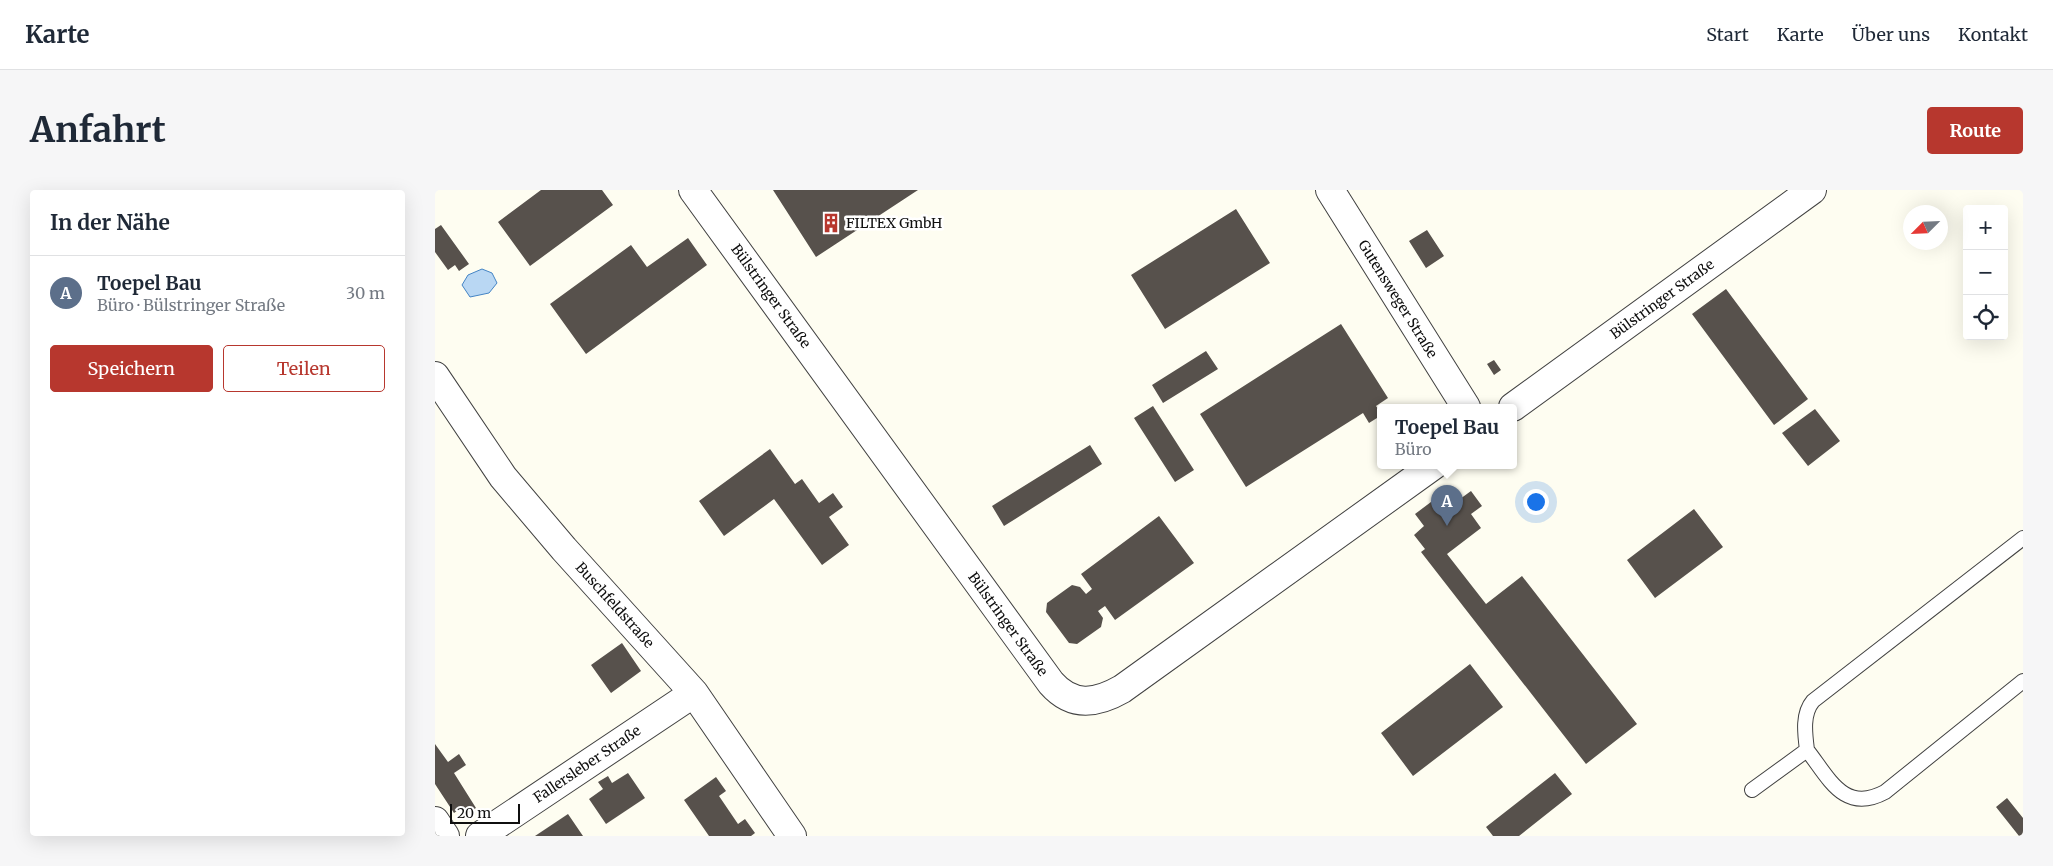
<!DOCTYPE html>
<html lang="de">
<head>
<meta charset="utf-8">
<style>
	body { margin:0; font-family:Merriweather,serif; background:#f6f6f7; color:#1f2937 }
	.controls { position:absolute; right:15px; top:15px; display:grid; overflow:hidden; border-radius:5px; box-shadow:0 5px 20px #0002 }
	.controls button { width:45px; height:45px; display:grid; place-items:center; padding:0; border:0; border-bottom:1px solid #e0e1e3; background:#fff; color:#1f2937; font:25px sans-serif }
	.compass { position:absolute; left:1468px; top:15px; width:45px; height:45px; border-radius:50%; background:#fff; box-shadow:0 5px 20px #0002; rotate:246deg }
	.scale { position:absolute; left:15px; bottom:12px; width:70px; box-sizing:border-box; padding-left:5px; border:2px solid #0f0f0f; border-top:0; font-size:14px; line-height:18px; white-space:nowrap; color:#0f0f0f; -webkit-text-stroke:4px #fff; paint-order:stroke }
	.you { position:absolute; left:1100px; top:311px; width:18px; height:18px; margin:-12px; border:4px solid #fff; border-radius:50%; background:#1a73e8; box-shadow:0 0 0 8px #1a73e833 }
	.badge { display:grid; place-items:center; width:32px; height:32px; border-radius:50%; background:#b7372e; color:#fff; font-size:16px; font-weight:700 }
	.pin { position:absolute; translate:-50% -41px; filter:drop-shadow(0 1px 2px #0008) }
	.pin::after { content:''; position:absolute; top:26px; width:18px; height:15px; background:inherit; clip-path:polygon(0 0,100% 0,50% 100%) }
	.popup { position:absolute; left:942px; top:214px; width:140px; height:65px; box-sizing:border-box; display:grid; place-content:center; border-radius:5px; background:#fff; filter:drop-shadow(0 1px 4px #0005); font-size:16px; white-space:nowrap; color:#747a83 }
	.popup b { font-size:19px; color:#1f2937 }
	.popup::after { content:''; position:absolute; left:50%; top:100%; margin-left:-10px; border:10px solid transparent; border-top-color:#fff }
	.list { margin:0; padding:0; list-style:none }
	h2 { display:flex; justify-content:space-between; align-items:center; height:65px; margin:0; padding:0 20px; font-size:21px }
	h2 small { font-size:16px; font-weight:400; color:#747a83 }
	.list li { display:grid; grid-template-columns:32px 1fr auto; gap:15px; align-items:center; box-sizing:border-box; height:75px; padding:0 20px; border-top:1px solid #e0e1e3 }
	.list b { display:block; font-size:19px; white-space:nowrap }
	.list p { margin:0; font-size:16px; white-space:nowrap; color:#747a83 }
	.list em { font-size:16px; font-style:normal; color:#747a83 }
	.actions { display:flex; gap:10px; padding:15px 20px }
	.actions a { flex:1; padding:11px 0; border:1px solid #b7372e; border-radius:5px; text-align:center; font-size:18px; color:#b7372e }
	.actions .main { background:#b7372e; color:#fff }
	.icon { flex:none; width:28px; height:28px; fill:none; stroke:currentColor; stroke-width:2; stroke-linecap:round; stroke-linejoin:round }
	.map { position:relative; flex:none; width:1588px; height:646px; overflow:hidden; border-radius:5px }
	header { display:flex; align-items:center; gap:30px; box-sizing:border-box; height:70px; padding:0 25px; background:#fff; border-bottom:1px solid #e0e1e3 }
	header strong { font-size:24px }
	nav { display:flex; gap:28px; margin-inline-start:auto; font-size:18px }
	.intro { display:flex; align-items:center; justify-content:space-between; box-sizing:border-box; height:120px; padding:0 30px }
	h1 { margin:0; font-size:35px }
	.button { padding:12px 22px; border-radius:5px; background:#b7372e; color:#fff; font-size:18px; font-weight:700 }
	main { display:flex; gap:30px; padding:0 30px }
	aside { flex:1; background:#fff; border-radius:5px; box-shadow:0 5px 20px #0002 }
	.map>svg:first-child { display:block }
</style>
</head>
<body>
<header>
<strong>Karte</strong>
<nav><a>Start</a><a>Karte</a><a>Über uns</a><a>Kontakt</a></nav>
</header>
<div class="intro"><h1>Anfahrt</h1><a class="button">Route</a></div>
<main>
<aside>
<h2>In der Nähe<small></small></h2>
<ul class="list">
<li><span class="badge" style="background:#5c6f8a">A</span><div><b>Toepel Bau</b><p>Büro · Bülstringer Straße</p></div><em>30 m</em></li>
</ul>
<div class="actions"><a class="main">Speichern</a><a>Teilen</a></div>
</aside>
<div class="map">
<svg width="1588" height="646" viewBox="0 0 1588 646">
	<rect width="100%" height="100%" fill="#fefdf1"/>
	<path fill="#b9d7f3" stroke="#4484c5" d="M47,79L57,83L62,93L54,103L35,107L27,95L33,85Z"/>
	<path fill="#57514c" d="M106,0H167L178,15L95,76L63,32Z
		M338,0H483L381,67Z
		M801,19L835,73L730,139L696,85Z
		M6,35L34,74L24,81L20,75L13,80L0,62V39Z
		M992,40L1009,66L991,78L974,51Z
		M253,48L272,75L151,164L115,114L196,55L212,77Z
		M1291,99L1373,209L1339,235L1257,124Z
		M906,134L953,208L941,216L944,220L942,228L934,233L928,223L811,297L765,224Z
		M771,161L783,179L728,213L717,195Z
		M1059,170L1066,180L1059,185L1052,174Z
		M718,216L759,280L740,292L699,228Z
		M1380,219L1405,251L1373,276L1347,243Z
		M655,255L667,274L569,336L557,316Z
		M335,259L360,294L367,289L384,313L398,303L408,317L394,327L414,355L387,375L339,309L289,346L264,311Z
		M1016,297L1025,309L1036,301L1047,316L1036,324L1046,338L1012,364L1051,414L1087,386L1202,534L1151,574L986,362L990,359L979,345L989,336L980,324Z
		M1259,319L1288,357L1220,408L1192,370Z
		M724,326L759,373L680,430L670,416L663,421L668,428L666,437L642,454L634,453L611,422L612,413L637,395L645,397L651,404L657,399L646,384Z
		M187,453L206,481L176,503L156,475Z
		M1035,474L1068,517L978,586L946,543Z
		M0,554L13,572L24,564L31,575L19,583L41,618L30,625L26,618L19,623L0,594Z
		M193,583L210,608L171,634L154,609L168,599L163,592L173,586L177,593Z
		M1120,583L1137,604L1084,646H1058L1051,637Z
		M281,587L291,601L284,606L303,634L310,629L320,643L316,646H274L249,610Z
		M1572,608L1588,628V646H1584L1561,617Z
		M133,624L148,646H100Z"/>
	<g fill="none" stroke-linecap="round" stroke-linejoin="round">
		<defs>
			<path id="service" d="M1372,560C1394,588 1409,624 1450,602L1588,491
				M1317,600L1372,560C1370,544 1367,524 1378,511L1588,348"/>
			<path id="minor" d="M258,0L616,493C637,517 661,514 687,499L999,275
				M895,0L1031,217
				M0,186L68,287L129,359L259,503L357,646
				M1078,217L1377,0
				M0,631L10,646
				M45,646L259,503"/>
		</defs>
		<use href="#service" stroke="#424242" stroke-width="16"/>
		<use href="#minor" stroke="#424242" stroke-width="30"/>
		<use href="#service" stroke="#fff" stroke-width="14"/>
		<use href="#minor" stroke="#fff" stroke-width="28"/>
	</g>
	<defs>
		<symbol id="building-bare" viewBox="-9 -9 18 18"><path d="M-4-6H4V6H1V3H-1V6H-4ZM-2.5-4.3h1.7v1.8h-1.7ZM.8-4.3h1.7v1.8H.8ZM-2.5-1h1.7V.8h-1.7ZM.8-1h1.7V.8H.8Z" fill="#b7372e" stroke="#fff" stroke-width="2.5" paint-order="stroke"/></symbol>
	</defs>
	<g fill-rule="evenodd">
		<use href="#building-bare" x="382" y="19" width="28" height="28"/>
	</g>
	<g text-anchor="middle" stroke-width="5" stroke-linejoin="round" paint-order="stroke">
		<g font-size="14" fill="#0f0f0f" stroke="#fff" text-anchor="start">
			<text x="411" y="38">FILTEX GmbH</text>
		</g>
		<g font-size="14" fill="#0f0f0f" stroke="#fff">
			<text transform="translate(336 106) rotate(54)" y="5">Bülstringer Straße</text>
			<text transform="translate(963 109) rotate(58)" y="5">Gutensweger Straße</text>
			<text transform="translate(1227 109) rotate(-36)" y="5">Bülstringer Straße</text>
			<text transform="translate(180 415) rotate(48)" y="5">Buschfeldstraße</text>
			<text transform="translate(573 434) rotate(54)" y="5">Bülstringer Straße</text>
			<text transform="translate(152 574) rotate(-34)" y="5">Fallersleber Straße</text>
		</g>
	</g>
</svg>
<div class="controls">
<button>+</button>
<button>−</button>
<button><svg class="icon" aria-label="locate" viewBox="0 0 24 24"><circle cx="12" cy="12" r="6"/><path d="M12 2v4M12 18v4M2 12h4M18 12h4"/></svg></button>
</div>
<svg class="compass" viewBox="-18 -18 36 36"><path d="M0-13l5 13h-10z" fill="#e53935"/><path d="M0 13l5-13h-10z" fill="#747a83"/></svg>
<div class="scale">20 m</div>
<div class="you"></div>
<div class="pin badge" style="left:1012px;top:336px;background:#5c6f8a">A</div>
<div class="popup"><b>Toepel Bau</b>Büro</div>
</div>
</main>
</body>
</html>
